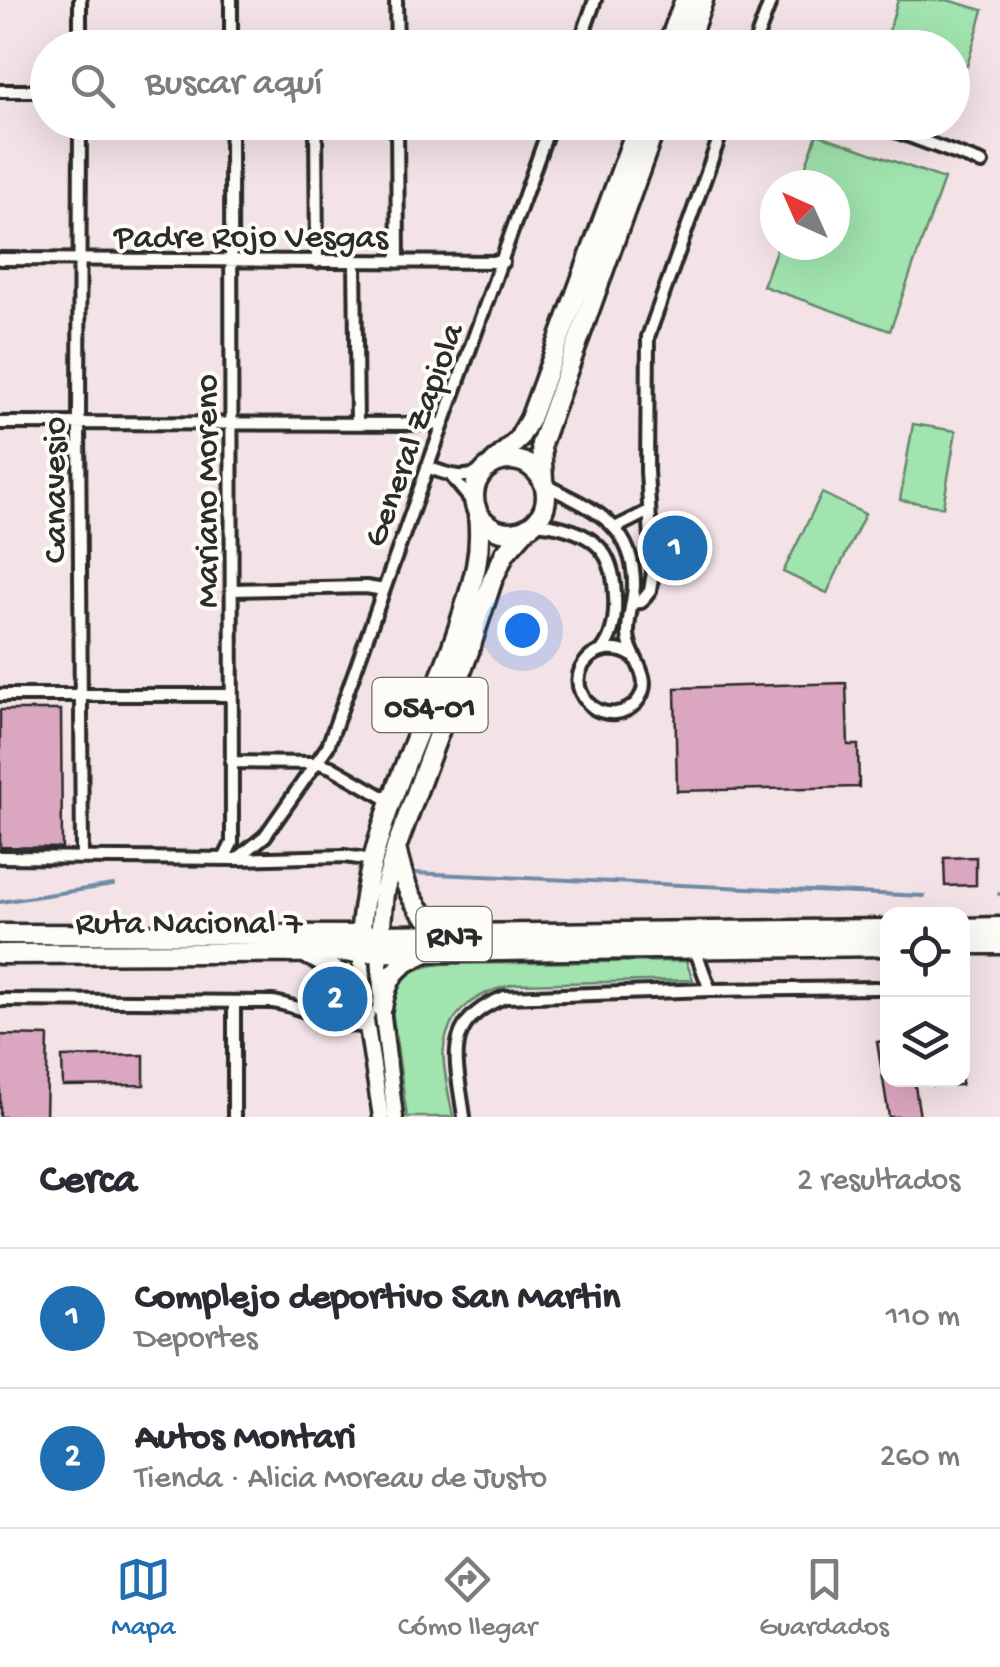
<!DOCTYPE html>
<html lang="es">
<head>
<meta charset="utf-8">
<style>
	body { margin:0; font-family:"Gochi Hand",sans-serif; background:#f7f7f7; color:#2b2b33 }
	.controls { position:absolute; right:30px; bottom:30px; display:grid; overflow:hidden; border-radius:20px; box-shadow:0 10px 40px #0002 }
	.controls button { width:90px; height:90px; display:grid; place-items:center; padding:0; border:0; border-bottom:2px solid #e1e1e2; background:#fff; color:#2b2b33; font:50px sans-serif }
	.compass { position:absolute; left:760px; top:170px; width:90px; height:90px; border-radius:50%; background:#fff; box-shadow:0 10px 40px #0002; rotate:315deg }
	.you { position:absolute; left:522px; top:630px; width:35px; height:35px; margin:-25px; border:8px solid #fff; border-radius:50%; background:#1a73e8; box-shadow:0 0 0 15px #1a73e833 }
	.badge { display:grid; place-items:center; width:65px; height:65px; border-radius:50%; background:#1f6fb2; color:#fff; font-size:32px; font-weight:700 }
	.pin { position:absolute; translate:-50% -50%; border:5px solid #fff; box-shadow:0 2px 10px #0006 }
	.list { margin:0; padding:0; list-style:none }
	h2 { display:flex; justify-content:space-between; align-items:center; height:130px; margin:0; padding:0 40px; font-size:42px }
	h2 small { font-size:32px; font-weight:400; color:#7c7c81 }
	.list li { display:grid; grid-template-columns:65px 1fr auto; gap:30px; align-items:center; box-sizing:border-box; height:140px; padding:0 40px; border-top:2px solid #e1e1e2 }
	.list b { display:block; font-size:38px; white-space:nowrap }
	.list p { margin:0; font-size:32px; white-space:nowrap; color:#7c7c81 }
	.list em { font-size:32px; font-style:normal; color:#7c7c81 }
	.icon { flex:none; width:55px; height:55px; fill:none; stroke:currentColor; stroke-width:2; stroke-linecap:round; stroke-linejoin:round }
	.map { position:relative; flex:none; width:1000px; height:1117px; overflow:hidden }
	.search { position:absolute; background:#fff; box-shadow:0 10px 40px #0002; left:30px; right:30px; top:30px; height:110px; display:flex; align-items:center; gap:25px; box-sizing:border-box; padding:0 35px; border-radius:55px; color:#7c7c81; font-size:38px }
	.sheet { height:410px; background:#fff }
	nav { display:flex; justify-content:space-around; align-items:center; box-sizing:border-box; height:140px; border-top:2px solid #e1e1e2; background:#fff; font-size:28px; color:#7c7c81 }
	nav a { display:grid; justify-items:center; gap:5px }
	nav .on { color:#1f6fb2 }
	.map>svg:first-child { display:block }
</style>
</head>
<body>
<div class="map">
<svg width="1000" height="1117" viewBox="0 0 1000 1117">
	<rect width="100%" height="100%" fill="#f3e2e6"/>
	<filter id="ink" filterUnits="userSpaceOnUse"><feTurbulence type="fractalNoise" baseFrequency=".01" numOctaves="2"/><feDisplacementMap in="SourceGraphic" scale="20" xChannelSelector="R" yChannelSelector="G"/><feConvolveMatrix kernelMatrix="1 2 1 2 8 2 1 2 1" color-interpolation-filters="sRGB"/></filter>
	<g filter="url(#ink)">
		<path fill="#a1e4af" stroke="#66886d" stroke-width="2.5" d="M898,0H947L983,10L967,66L953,61L952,48L905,47L886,42Z
			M817,134L944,179L890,331L763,286L778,245H835V185H799Z
			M913,424L956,431L943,507L900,500Z
			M822,493L865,514L827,593L783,572Z
			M686,961L693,980L515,984C481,991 449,1009 444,1047C441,1063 450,1099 453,1117H407L392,1010C394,976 412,967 443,964Z"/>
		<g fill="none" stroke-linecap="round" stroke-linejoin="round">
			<path stroke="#6f8ba6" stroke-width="4" d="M413,873L924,896
				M999,894H1000
				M0,902L113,885"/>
		</g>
		<path fill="#dba6bf" stroke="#2b2b2b" stroke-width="2.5" d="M846,683L848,745H858L859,787L677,791L675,688Z
			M0,710H61L62,848L0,847Z
			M976,857V885L945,886L944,858Z
			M0,1035L48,1036L46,1117H0Z
			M888,1040V1080H914L920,1117H889L877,1042Z
			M144,1055V1085L63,1086L62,1057Z
			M933,1080H962L961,1085L933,1086Z"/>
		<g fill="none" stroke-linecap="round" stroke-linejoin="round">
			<defs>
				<path id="minor" d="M80,0V48
					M231,0V48
					M396,0L397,48
					M578,48L595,0
					M753,48L771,0
					M0,91H48
					M80,122L79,424L82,857
					M316,122L317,262
					M397,122L398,262
					M871,122L982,163
					M0,259L503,262
					M355,262L357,423
					M0,423L443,424
					M427,467C446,474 465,482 483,470
					M452,477L474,504
					M545,485C591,508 635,524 634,586C633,602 628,617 628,632C627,658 658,677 636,703C631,708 624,712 616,713C606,714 595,711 588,703C560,673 599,633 634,657
					M533,524C544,523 553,525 564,528C602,539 614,559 615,597C616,616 614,635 602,650
					M615,528L649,511
					M232,590L366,587L384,590
					M632,603L641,602L650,591L653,572L647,471L648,337L725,122
					M0,695H231
					M231,762L319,763L331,767L392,802
					M0,857L237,859L265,836L328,746L551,122
					M225,857L232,843L231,122
					M238,859L344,856L373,860
					M695,949L710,990
					M0,1000L272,1002C305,1006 334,1028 368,1026
					M234,1117V1003
					M464,1117C457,1062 440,1022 505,997L710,990L877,988"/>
				<path id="secondary" d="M360,951L365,1014L381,1117
					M379,951L382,1008L395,1117"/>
				<path id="trunk" d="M667,48L685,0
					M686,48L703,0
					M474 496a36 36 0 1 1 72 0a36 36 0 1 1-72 0Z
					M493,463L518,440L530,419L639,122
					M543,480L541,444L657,122
					M396,848C404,884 413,916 449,932
					M962,928L1000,927
					M0,934L378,935L888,929
					M962,944H1000
					M360,946C363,834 425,731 459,626C471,587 483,557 478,515
					M379,946L384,892L396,848L469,651L492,581L505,553L528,527
					M0,954L427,952L888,946
					M308,955C336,966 353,987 365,1014
					M382,1008C387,978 396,964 425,953"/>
			</defs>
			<use href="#minor" stroke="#2b2b2b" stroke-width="18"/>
			<use href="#secondary" stroke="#2b2b2b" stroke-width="21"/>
			<use href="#trunk" stroke="#2b2b2b" stroke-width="25"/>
			<use href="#minor" stroke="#fdfcf7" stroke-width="10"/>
			<use href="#secondary" stroke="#fdfcf7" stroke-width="14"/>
			<use href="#trunk" stroke="#fdfcf7" stroke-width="18"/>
		</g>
	</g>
	<g text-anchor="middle" stroke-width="8" stroke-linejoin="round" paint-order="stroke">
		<g fill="#fdfcf7" stroke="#6a6a68" stroke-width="2.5">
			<rect x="372.5" y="678" width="115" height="54" rx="8"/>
			<rect x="416.5" y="907" width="75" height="54" rx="8"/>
		</g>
		<g font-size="32" font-weight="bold" fill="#2b2b2b">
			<text x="430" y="716">054-01</text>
			<text x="454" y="945">RN7</text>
		</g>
		<g font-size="35" fill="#2b2b2b" stroke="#fdfcf7">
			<text x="251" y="246">Padre Rojo Vesgas</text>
			<text transform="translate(411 434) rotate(-70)" y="12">General Zapiola</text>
			<text transform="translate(52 490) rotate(-90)" y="12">Canavesio</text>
			<text transform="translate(204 491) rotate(-90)" y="12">Mariano Moreno</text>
			<text x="189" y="932">Ruta Nacional 7</text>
		</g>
	</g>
</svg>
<div class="controls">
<button><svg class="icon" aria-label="locate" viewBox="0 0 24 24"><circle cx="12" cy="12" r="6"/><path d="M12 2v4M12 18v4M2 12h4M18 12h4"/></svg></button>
<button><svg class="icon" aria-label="layers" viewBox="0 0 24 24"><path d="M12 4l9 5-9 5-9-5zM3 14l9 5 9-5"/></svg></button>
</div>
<svg class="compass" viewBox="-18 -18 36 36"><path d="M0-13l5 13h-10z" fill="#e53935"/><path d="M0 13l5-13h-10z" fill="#7c7c81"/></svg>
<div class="you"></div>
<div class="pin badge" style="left:675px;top:548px">1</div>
<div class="pin badge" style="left:335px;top:999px">2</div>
<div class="search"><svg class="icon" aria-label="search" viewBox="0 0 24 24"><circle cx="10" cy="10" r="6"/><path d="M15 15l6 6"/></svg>Buscar aquí</div>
</div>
<section class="sheet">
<h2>Cerca<small>2 resultados</small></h2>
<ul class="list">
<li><span class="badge">1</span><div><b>Complejo deportivo San Martin</b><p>Deportes</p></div><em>110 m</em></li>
<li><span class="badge">2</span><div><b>Autos Montari</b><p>Tienda · Alicia Moreau de Justo</p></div><em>260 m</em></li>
</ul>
</section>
<nav>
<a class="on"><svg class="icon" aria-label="map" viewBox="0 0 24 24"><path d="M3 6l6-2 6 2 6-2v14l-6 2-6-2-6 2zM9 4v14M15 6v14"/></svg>Mapa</a>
<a><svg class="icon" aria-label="directions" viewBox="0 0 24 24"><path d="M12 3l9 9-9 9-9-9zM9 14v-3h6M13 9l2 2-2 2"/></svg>Cómo llegar</a>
<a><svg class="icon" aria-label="saved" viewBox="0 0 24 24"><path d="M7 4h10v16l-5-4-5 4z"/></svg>Guardados</a>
</nav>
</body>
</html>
